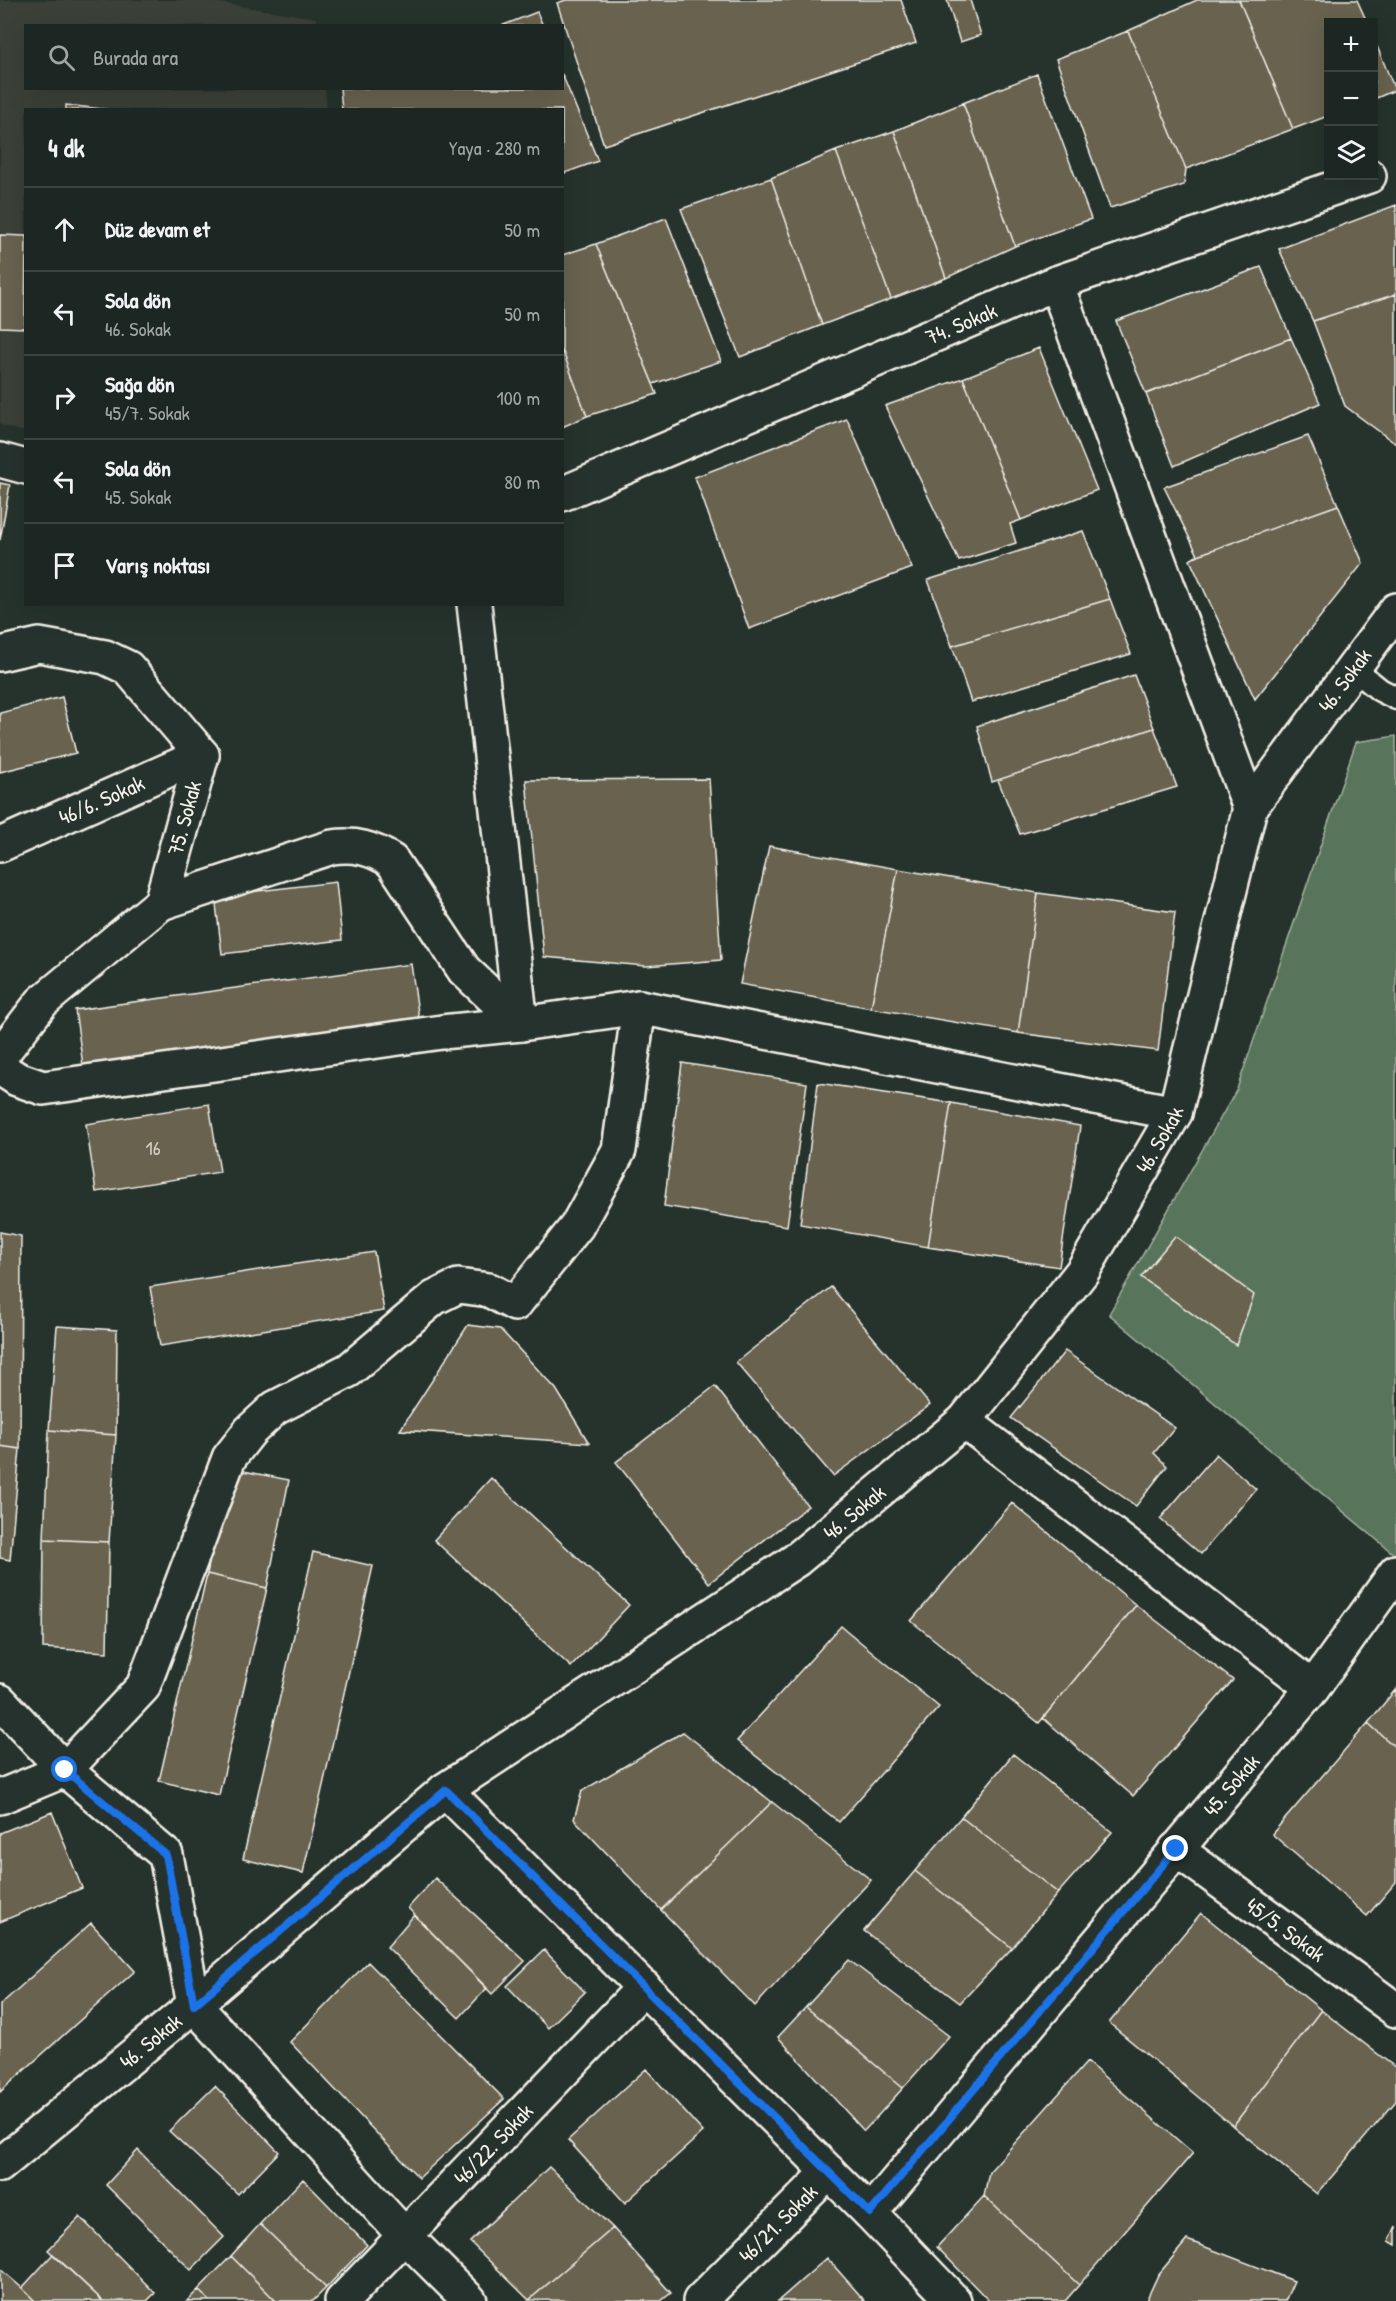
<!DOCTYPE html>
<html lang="tr">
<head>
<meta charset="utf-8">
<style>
	body { margin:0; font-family:"Patrick Hand",sans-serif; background:#29322f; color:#f1f3f6 }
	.controls { position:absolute; right:18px; top:18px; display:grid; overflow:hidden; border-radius:0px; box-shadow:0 6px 24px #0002 }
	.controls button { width:54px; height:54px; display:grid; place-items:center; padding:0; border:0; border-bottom:2px solid #3a4340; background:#1c2622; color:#f1f3f6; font:30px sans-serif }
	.stop { position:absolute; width:18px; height:18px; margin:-14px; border:4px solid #1a73e8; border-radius:50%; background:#fff }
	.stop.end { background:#1a73e8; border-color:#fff; box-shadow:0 2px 6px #0008 }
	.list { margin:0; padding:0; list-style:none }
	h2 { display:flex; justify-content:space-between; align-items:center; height:78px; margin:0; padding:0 24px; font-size:26px }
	h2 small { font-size:20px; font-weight:400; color:#a0a5a5 }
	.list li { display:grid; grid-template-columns:39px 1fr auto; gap:18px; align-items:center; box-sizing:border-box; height:84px; padding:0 24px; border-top:2px solid #3a4340 }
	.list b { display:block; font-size:22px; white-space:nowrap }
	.list p { margin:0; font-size:20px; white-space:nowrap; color:#a0a5a5 }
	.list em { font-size:20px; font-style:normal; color:#a0a5a5 }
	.icon { flex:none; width:33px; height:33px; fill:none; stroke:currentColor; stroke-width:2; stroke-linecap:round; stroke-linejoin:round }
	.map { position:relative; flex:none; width:1396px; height:2301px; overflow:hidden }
	.search { position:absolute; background:#1c2622; box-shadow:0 6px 24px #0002; left:24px; top:24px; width:540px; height:66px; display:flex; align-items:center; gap:15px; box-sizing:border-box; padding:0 21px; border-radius:0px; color:#a0a5a5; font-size:22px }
	.panel { position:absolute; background:#1c2622; box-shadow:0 6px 24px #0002; left:24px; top:108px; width:540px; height:498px; border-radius:0px }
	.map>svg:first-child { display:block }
</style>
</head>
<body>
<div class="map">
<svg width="1396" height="2301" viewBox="0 0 1396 2301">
	<rect width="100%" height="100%" fill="#26332d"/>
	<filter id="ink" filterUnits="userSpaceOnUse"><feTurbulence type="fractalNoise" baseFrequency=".0167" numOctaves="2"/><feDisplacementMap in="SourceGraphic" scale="12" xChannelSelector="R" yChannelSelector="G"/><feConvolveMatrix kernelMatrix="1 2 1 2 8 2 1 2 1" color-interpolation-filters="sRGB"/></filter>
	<g filter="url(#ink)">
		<path fill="#3a4138" d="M0,0H201L316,18L317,25L26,26V88L325,89L327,109L26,110L25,432L0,425Z"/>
		<path fill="#59745b" stroke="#a6b2a2" stroke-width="1.5" d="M1396,736V1556L1109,1314L1237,1089L1356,742Z"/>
		<path fill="#676250" stroke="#f4f1e8" stroke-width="1.5" d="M566,0H901L916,43L604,145L557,3Z
			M947,0H970L981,35L960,42Z
			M1197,0H1239L1293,129L1186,169L1128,31Z
			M1239,0H1357L1367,22H1328V116L1293,129Z
			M537,12L543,26H501Z
			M1128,31L1186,169L1184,185L1110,208L1056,59Z
			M1374,39L1395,90L1374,99Z
			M562,74L598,161L562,174V110H342L340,88H562Z
			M1037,74L1091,219L1015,246L963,103Z
			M963,103L1015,246L946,278L894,131Z
			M66,105L111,110H66Z
			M894,131L946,278L891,299L836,151Z
			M836,151L891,299L822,325L771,178Z
			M771,178L822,325L740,357L681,209Z
			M1396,205V294L1313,321L1279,249Z
			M666,218L721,361L653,384L596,244Z
			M0,235L26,236L25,328L0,327Z
			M596,244L657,394L587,416L562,349V255Z
			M1261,267L1291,338L1146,394L1116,321Z
			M1396,294V444L1345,406L1313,321Z
			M1291,338L1320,403L1174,466L1146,394Z
			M1039,348L1097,490L1021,520L963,378Z
			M562,349L587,416L562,427Z
			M963,378L1021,520L1010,524L1016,543L959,561L885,406Z
			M847,419L912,568L749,629L695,477Z
			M1308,436L1338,505L1198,555L1164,487Z
			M0,483L10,485L0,540Z
			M1338,505L1363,563L1255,699L1190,560L1198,555Z
			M1083,531L1110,599L952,646L928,580Z
			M1110,599L1131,654L971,702L952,646Z
			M1134,675L1154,728L992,782L977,726Z
			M62,697L76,753L0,772V713Z
			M1154,728L1177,787L1020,834L998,780Z
			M709,779L721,960L646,966L544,957L526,780Z
			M769,846L898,869L871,1008L740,984Z
			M898,869L1038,893L1018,1033L871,1008Z
			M336,882L342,940L222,954L215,896Z
			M1038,893L1175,912L1158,1051L1018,1033Z
			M411,964L420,1026L84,1072L75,1010Z
			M682,1063L807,1083L787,1226L664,1206Z
			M818,1083L951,1103L928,1247L800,1224Z
			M951,1103L1080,1126L1059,1267L928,1247Z
			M209,1104L220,1172L96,1192L86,1124Z
			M0,1232L21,1236L20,1449L0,1446Z
			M1175,1236L1254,1295L1236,1345L1141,1277Z
			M374,1252L384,1311L160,1346L150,1287Z
			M831,1287L930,1405L833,1476L736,1362Z
			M468,1325L500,1329L556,1389L589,1443L400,1430Z
			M57,1326L117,1330L116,1435L49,1430Z
			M1065,1351L1175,1428L1154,1453L1167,1466L1136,1506L1011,1418Z
			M715,1386L808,1506L709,1583L616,1462Z
			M49,1430L116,1435L109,1542L44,1539Z
			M0,1446L20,1449L10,1560L0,1558Z
			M1216,1454L1256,1489L1201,1554L1160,1519Z
			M228,1468L289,1480L267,1588L207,1574Z
			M491,1478L629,1605L571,1667L434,1540Z
			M1012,1503L1136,1605L1039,1723L911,1621Z
			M44,1539L109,1542L107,1652L43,1648Z
			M313,1552L373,1566L303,1873L243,1859Z
			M207,1574L267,1588L219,1795L159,1781Z
			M1136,1605L1233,1680L1133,1796L1043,1718Z
			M841,1626L939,1707L839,1822L737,1741Z
			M1396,1689V1748L1368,1723Z
			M1368,1723L1396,1748V1882L1367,1916L1272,1834Z
			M683,1732L772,1802L661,1910L574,1819L582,1791Z
			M1013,1754L1112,1832L1058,1893L961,1817Z
			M772,1802L871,1880L755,2006L661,1910Z
			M52,1812L82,1888L0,1922V1833Z
			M961,1817L1058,1893L1012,1948L915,1871Z
			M915,1871L1012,1948L960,2003L864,1931Z
			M435,1878L525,1961L492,1994L408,1908Z
			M1201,1913L1321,2010L1233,2126L1109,2023Z
			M414,1915L487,1988L459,2018L387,1947Z
			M91,1923L135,1971L0,2092V2005Z
			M544,1950L585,1992L548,2028L507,1986Z
			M849,1960L949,2036L903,2088L806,2007Z
			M368,1962L504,2099L419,2178L290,2042Z
			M806,2007L903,2088L864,2131L778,2037Z
			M1321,2010L1396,2068V2101L1317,2194L1233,2126Z
			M1087,2062L1193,2153L1079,2285L984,2196L989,2172Z
			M646,2069L703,2132L625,2203L568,2140Z
			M215,2086L279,2152L238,2194L169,2131Z
			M138,2150L224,2237L191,2270L106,2185Z
			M549,2167L613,2228L529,2300L470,2242Z
			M303,2179L367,2245L326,2288L260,2224Z
			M984,2196L1079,2285L1065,2301H989L937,2247Z
			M80,2217L155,2293L147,2301H103L48,2250Z
			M260,2224L326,2288L313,2301H276L231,2256Z
			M1396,2226V2245L1389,2241Z
			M613,2228L671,2293L661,2301L529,2300Z
			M1187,2240L1294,2281L1285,2301H1146L1158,2275Z
			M53,2254L103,2301H35L22,2288Z
			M231,2256L276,2301H210L198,2290Z
			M827,2258L865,2301H778Z
			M0,2269L22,2288L35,2301H0Z
			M198,2290L210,2301H187Z"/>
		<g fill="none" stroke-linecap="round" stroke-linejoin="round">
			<defs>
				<path id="lane" d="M1353,668L1380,690L1396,698"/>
				<g id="street">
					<path d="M1056,283L1250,808"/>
					<path d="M0,460L26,467"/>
					<path id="s1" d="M562,494L1056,283L1369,176"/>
					<path id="s2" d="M0,845L202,755"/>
					<path d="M161,903L332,847C355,844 372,848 392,861L464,970L521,1024L639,1007L1175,1113"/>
					<path d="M0,1068L17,1079L43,1088L442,1032L521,1024L474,604"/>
					<path d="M964,1421L1313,1688"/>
					<path d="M0,1701L65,1770L166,1855L194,2005L405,2236L470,2301"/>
					<path d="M445,1790L870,2213L954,2301"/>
					<path d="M0,1797L65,1770L143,1687L229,1458L250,1431L275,1408L349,1370L434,1298L458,1286L489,1290L515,1304L577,1226L619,1150L639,1007"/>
					<path id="s3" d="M1176,1849L1396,2010"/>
					<path id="s4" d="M0,2165L194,2005L445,1790L796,1560L964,1421L1082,1272L1175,1113L1250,808L1396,610"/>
					<path id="s5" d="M870,2213L1313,1688L1396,1572"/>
					<path id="s6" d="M342,2301L644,1987"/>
					<path id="s7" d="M700,2301L829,2172"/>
				</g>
				<path id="secondary" d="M0,654L39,645L105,657L128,668L202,755L161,903L42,1002L0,1056"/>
			</defs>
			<use href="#lane" stroke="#f4f1e8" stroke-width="27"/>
			<use href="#street" stroke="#f4f1e8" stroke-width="38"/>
			<use href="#secondary" stroke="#f4f1e8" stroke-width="38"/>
			<use href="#lane" stroke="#26332d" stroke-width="22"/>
			<use href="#street" stroke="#26332d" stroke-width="33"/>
			<use href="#secondary" stroke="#26332d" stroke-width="33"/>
		</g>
	</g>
	<g fill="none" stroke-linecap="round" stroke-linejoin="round" filter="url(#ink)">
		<path stroke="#1a73e8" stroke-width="8" d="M65,1770L166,1855L194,2005L446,1790L870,2213L1176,1849"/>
	</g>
	<g text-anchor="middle" stroke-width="6" stroke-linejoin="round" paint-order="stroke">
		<g font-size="20" fill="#d1cdc2">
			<text x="153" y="1155">16</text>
		</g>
		<g font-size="22" fill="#f4f1e8" stroke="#26332d">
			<text dy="8" stroke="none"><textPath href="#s1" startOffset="434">74. Sokak</textPath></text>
			<text dy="8" stroke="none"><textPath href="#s4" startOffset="2067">46. Sokak</textPath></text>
			<text dy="8" stroke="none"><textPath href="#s2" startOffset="111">46/6. Sokak</textPath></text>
			<text transform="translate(184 818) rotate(-75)" y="8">75. Sokak</text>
			<text dy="8" stroke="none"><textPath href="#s4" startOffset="1563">46. Sokak</textPath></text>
			<text dy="8" stroke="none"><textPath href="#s4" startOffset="1077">46. Sokak</textPath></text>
			<text dy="8" stroke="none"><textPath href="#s5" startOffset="560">45. Sokak</textPath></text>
			<text dy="8" stroke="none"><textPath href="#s3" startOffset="136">45/5. Sokak</textPath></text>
			<text dy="8" stroke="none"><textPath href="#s4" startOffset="195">46. Sokak</textPath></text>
			<text dy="8" stroke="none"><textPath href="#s6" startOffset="218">46/22. Sokak</textPath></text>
			<text dy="8" stroke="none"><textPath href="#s7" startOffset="110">46/21. Sokak</textPath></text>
		</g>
	</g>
</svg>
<div class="controls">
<button>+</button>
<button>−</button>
<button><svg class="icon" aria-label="layers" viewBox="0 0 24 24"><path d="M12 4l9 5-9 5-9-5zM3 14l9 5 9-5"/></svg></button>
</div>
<div class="stop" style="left:65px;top:1770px"></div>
<div class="stop end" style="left:1176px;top:1849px"></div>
<div class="search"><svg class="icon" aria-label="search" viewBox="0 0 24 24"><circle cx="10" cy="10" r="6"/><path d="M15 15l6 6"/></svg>Burada ara</div>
<section class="panel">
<h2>4 dk<small>Yaya · 280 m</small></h2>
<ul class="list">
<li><svg class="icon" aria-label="ahead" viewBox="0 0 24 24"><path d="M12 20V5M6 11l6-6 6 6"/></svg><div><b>Düz devam et</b></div><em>50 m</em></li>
<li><svg class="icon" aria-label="left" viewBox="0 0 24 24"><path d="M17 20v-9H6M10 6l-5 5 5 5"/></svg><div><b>Sola dön</b><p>46. Sokak</p></div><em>50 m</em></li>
<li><svg class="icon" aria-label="right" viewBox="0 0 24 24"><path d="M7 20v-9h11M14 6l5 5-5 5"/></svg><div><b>Sağa dön</b><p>45/7. Sokak</p></div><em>100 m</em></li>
<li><svg class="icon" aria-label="left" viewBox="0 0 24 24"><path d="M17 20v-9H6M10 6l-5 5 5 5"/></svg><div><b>Sola dön</b><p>45. Sokak</p></div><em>80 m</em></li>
<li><svg class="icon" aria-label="arrive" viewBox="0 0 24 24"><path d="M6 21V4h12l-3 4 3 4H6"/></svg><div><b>Varış noktası</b></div></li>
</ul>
</section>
</div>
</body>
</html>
